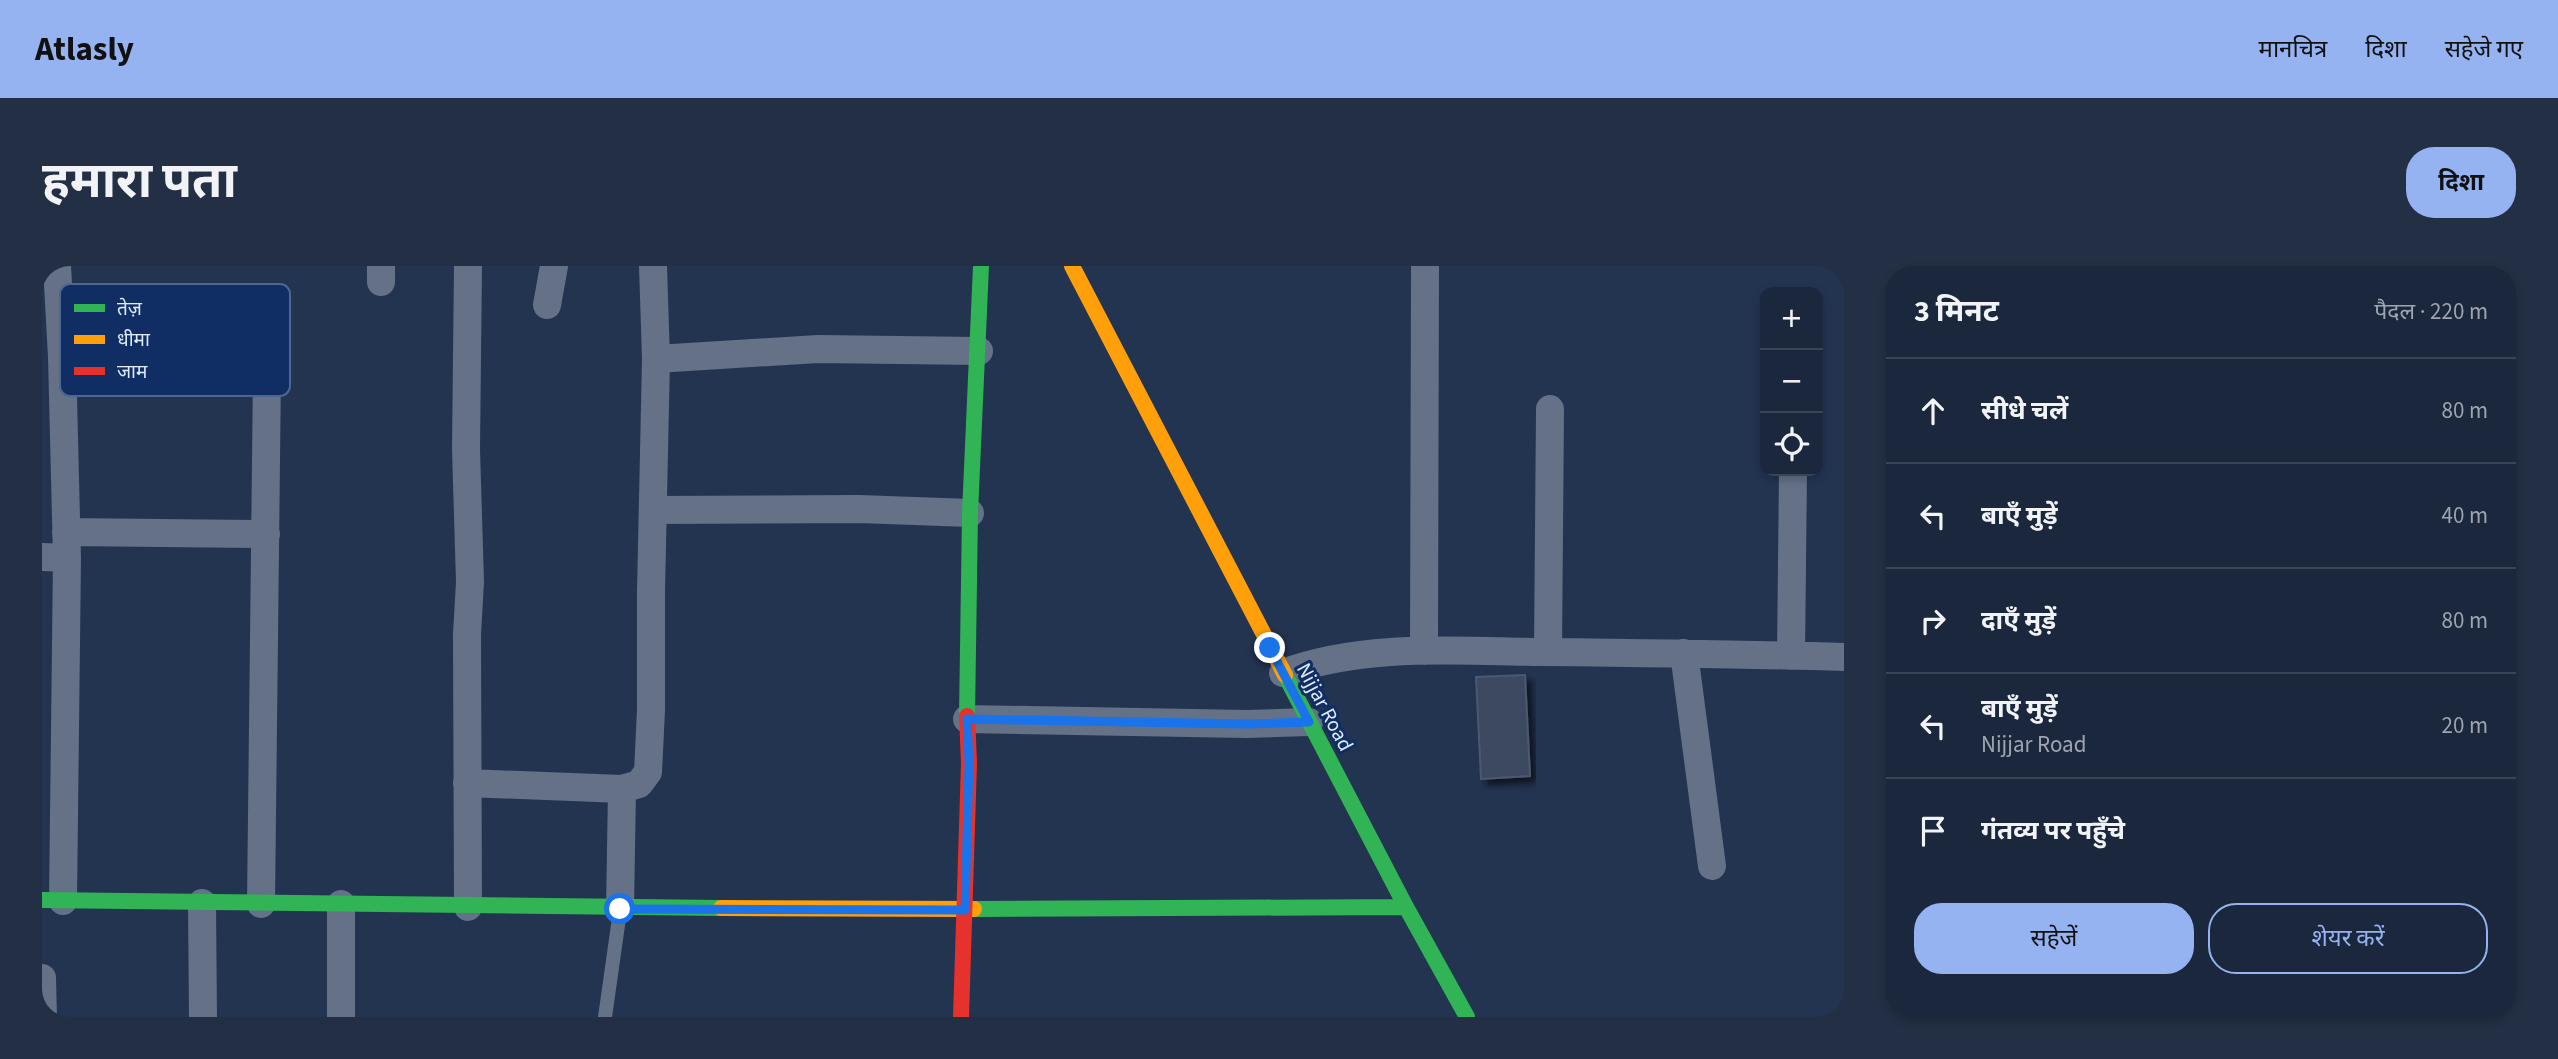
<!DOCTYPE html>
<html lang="hi">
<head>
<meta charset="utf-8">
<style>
	body { margin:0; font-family:"Source Sans 3","Noto Sans Devanagari",sans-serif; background:#232f44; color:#f1f3f6 }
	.controls { position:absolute; right:21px; top:21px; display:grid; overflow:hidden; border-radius:14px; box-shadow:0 4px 10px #0003 }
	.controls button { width:63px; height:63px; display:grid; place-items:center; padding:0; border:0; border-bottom:2px solid #384457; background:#1a273d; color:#f1f3f6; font:35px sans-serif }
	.stop { position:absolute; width:21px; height:21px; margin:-16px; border:5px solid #1a73e8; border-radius:50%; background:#fff }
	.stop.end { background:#1a73e8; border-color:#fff; box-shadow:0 2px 7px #0008 }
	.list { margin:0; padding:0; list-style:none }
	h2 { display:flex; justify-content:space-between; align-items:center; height:91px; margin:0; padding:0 28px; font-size:30px }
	h2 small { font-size:23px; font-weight:400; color:#9fa5b0 }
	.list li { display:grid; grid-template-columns:46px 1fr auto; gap:21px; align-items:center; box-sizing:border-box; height:105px; padding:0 28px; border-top:2px solid #384457 }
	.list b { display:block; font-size:26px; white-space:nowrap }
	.list p { margin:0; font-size:23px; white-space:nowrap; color:#9fa5b0 }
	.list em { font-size:23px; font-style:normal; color:#9fa5b0 }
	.actions { display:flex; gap:14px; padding:21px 28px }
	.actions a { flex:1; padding:16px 0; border:2px solid #95b2f1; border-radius:28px; text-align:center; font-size:24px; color:#95b2f1 }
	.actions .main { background:#95b2f1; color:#111 }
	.icon { flex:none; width:38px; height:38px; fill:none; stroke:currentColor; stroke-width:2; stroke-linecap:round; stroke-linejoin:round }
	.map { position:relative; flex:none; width:1802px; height:751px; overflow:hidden; border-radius:28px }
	header { display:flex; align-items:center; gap:42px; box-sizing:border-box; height:98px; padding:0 35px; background:#95b2f1; color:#111 }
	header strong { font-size:33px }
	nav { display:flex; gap:38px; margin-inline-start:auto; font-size:24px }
	.intro { display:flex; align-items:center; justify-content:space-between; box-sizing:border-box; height:168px; padding:0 42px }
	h1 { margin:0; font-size:49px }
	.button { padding:18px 32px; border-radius:28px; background:#95b2f1; color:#111; font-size:24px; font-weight:700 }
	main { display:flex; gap:42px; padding:0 42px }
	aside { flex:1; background:#1a273d; border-radius:28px; box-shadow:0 4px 10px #0003 }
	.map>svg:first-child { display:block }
</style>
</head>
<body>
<header>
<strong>Atlasly</strong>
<nav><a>मानचित्र</a><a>दिशा</a><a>सहेजे गए</a></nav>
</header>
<div class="intro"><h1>हमारा पता</h1><a class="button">दिशा</a></div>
<main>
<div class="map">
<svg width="1802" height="751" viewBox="0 0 1802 751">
	<defs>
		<filter id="shadow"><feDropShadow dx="6" dy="6" stdDeviation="3.5" flood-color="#0009"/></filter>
	</defs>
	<rect width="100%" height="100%" fill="#233451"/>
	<path fill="#3c4a61" stroke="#4b5970" stroke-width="2" filter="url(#shadow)" d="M1483,409L1488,510L1439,513L1434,411Z"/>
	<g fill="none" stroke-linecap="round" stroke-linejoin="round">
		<path stroke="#647187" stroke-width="14" d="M563,751L578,645"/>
		<path stroke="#647187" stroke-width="28" d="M15,0L20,91L25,292L21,635
			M426,0L424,183L428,316L425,368L426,641
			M339,16V0
			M505,39L512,0
			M614,93L776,83L937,85
			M611,244L817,243L928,247
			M24,266L224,268
			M0,291L25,292
			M1382,385L1383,0
			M1506,386L1508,143
			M1642,387L1670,600
			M1749,390L1751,205
			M1241,407C1322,377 1414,385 1499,386C1600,387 1701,388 1802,391
			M925,453L1205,458L1267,456
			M425,517L580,523L597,518L606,506L609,444V326L614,93L611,0
			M160,637L161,751
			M219,638L225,106
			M578,643L580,523
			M0,712L1,751
			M299,751V638"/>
		<path stroke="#30b455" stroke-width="16" d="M1243,409L1364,641L1425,751
			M925,450L928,247L939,0
			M0,634L679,642
			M932,643L1364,641"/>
		<path stroke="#ff9f0a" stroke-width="16" d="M1030,0L1243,409
			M679,642L932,643"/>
		<path stroke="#e5322d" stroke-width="16" d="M919,751L927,497L925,450"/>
	</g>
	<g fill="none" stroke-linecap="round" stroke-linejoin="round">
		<path stroke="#1a73e8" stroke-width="9" d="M578,643L923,644L927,497L925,453L1205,458L1267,456L1228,382"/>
	</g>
	<g text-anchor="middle" stroke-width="6" stroke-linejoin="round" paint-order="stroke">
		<g font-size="21" fill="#deeafe" stroke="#102e64">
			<text transform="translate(1283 441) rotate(62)" y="7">Nijjar Road</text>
		</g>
	</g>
	<rect x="18" y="18" width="230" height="112" rx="10" fill="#102e64" stroke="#4e6692" stroke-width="2"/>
	<rect x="32" y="38" width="31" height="8" fill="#30b455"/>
	<rect x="32" y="69" width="31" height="9" fill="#ff9f0a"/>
	<rect x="32" y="101" width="31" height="8" fill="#e5322d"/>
	<g font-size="19" fill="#deeafe">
		<text x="75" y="49">तेज़</text>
		<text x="75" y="80">धीमा</text>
		<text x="75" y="112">जाम</text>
	</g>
</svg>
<div class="controls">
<button>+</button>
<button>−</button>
<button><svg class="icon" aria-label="locate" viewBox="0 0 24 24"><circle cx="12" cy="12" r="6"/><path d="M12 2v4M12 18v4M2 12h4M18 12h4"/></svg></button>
</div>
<div class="stop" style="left:578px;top:643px"></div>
<div class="stop end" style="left:1228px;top:382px"></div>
</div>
<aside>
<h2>3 मिनट<small>पैदल · 220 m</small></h2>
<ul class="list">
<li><svg class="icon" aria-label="ahead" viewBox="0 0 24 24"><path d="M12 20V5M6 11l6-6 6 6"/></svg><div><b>सीधे चलें</b></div><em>80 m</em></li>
<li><svg class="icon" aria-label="left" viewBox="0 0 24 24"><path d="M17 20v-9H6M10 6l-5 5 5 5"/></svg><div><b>बाएँ मुड़ें</b></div><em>40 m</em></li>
<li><svg class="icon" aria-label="right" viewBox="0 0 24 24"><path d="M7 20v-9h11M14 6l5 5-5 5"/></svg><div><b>दाएँ मुड़ें</b></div><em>80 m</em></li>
<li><svg class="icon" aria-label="left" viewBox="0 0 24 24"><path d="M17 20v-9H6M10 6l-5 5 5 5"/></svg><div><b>बाएँ मुड़ें</b><p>Nijjar Road</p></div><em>20 m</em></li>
<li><svg class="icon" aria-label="arrive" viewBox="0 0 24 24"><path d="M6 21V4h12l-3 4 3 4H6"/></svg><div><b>गंतव्य पर पहुँचे</b></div></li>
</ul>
<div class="actions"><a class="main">सहेजें</a><a>शेयर करें</a></div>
</aside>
</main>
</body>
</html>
